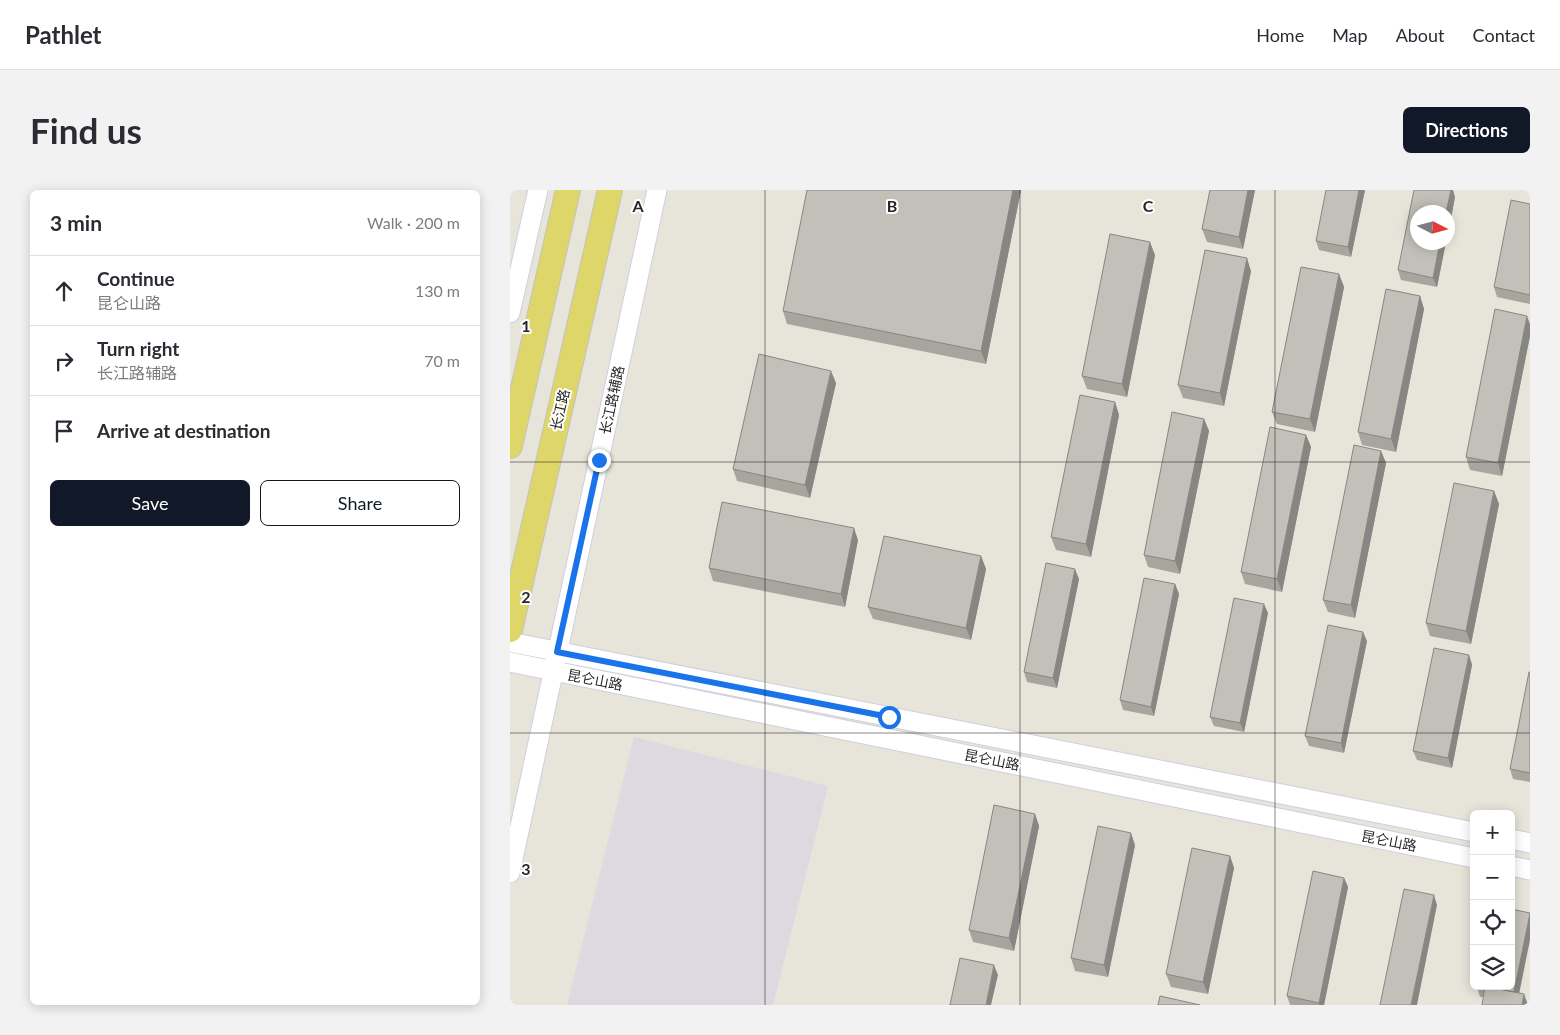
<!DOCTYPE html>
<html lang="en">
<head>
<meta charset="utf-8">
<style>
	body { margin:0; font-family:Lato,"Noto Sans SC",sans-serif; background:#f2f2f3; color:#2b2b33 }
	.controls { position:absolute; right:15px; bottom:15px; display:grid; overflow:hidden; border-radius:8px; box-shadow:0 2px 12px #0003 }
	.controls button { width:45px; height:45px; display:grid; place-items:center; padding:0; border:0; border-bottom:1px solid #e1e1e2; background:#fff; color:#2b2b33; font:25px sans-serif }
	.compass { position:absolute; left:900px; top:15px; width:45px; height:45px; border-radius:50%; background:#fff; box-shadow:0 2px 12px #0003; rotate:96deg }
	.stop { position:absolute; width:15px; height:15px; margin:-11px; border:4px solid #1a73e8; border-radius:50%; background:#fff }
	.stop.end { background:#1a73e8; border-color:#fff; box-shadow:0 1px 5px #0008 }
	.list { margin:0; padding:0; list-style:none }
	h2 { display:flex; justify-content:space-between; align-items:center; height:65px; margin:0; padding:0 20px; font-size:21px }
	h2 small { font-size:16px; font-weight:400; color:#7c7c81 }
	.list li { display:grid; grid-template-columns:32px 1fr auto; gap:15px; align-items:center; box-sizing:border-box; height:70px; padding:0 20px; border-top:1px solid #e1e1e2 }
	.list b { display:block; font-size:19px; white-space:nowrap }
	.list p { margin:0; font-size:16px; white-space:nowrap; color:#7c7c81 }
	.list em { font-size:16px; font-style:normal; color:#7c7c81 }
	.actions { display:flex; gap:10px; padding:15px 20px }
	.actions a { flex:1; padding:11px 0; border:1px solid #111827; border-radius:8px; text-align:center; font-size:18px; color:#111827 }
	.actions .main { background:#111827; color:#fff }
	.icon { flex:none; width:28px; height:28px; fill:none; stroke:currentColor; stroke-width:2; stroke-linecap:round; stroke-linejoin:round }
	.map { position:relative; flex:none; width:1020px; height:815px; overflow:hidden; border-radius:8px }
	header { display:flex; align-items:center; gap:30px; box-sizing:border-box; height:70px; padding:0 25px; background:#fff; border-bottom:1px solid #e1e1e2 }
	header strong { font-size:24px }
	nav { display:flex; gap:28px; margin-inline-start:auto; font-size:18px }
	.intro { display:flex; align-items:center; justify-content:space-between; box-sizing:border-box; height:120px; padding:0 30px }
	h1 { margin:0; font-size:35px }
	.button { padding:12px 22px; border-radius:8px; background:#111827; color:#fff; font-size:18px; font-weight:700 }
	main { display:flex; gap:30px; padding:0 30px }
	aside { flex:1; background:#fff; border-radius:8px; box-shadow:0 2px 12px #0003 }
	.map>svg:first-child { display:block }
</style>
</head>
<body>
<header>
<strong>Pathlet</strong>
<nav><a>Home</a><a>Map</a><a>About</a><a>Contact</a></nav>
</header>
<div class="intro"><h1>Find us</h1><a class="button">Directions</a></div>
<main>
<aside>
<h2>3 min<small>Walk · 200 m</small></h2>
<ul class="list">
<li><svg class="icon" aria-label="ahead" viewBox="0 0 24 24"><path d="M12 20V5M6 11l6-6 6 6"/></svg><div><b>Continue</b><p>昆仑山路</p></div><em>130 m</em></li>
<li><svg class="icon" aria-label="right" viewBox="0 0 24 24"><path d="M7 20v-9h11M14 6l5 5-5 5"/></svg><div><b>Turn right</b><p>长江路辅路</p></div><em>70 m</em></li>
<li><svg class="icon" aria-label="arrive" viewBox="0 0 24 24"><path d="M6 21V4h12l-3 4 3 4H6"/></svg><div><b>Arrive at destination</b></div></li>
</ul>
<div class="actions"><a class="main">Save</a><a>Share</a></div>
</aside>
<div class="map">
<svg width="1020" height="815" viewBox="0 0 1020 815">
	<rect width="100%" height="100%" fill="#e7e4d9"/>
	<path fill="#ddd9e0" d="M124,547L318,596L263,815H57Z"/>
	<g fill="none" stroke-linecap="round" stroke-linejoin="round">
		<defs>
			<path id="minor" d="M0,123L28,0
				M0,452L964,642
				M0,472L964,668
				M1001,649L1020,653
				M1001,676L1020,680
				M0,683L147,0"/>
			<path id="major" d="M0,256L58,0
				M0,440L100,0"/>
		</defs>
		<use href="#minor" stroke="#cfcfde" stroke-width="21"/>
		<use href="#major" stroke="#c2c2c2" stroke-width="26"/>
		<use href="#minor" stroke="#fff" stroke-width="19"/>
		<use href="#major" stroke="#ded668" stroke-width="24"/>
	</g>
	<path fill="#a8a59f" d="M511,0L476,174L277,134L273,121Z
		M700,0H745L733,59L697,52L692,39Z
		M855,0L841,67L809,60L806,51Z
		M945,7L938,44V22L936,52L927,97L891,90L888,80Z
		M1020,14V114L987,107L984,97Z
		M645,65L617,207L577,199L572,186Z
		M741,81L714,216L673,208L668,195Z
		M829,84L834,97L805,242L767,234L762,222Z
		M910,106L914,119L886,262L852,255L848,242Z
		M1020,134V146L992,286L960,280L956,267Z
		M326,193L300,308L227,291L223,279Z
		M605,212L609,225L581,367L546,360L541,347Z
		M694,229L699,241L670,384L638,377L634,365Z
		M796,245L801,257L772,402L735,394L731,382Z
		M871,261L876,273L845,428L818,422L813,410Z
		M984,301L989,314L961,454L920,446L916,433Z
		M348,350L335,417L203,391L199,378Z
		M471,366L476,379L461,450L363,429L358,417Z
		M569,389L547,498L517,492L514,482Z
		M665,394L669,404L644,526L613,520L610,510Z
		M758,423L734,542L704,536L700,527Z
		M857,451L834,563L799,556L795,546Z
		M959,465L962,475L942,578L907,570L903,561Z
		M1020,482V592L1003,589L1000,579Z
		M525,624L529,636L504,761L463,752L459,740Z
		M625,655L598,787L565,781L561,768Z
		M720,666L724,678L698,804L661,797L656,784Z
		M834,688L838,697L814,815H780L777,806Z
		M1001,796L973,807H970L967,797Z"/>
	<path fill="#888682" d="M503,0H511L476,174L471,161Z
		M738,0H745L733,59L729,47Z
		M849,0H855L841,67L838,57Z
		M941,0H943L945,7L938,44V22H936Z
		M640,52L645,65L617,207L612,194Z
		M930,52H936L927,97L923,88Z
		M737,68L741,81L714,216L710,203Z
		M829,84L834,97L805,242L800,229Z
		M910,106L914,119L886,262L881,249Z
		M1017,126L1020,134V146L992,286L988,273Z
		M321,181L326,193L300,308L295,295Z
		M605,212L609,225L581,367L576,354Z
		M694,229L699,241L670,384L665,371Z
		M796,245L801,257L772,402L767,389Z
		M871,261L876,273L845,428L841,415Z
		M984,301L989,314L961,454L956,441Z
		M344,338L348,350L335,417L331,404Z
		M471,366L476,379L461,450L456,438Z
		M565,379L569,389L547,498L543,488Z
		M665,394L669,404L644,526L641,517Z
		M754,414L758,423L734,542L730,533Z
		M853,442L857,451L834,563L831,553Z
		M959,465L962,475L942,578L938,568Z
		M525,624L529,636L504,761L499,748Z
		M621,643L625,655L598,787L594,775Z
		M720,666L724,678L698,804L693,792Z
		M834,688L838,697L814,815H809V813Z
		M924,705L927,715L907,815H901Z
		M1020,724V750L1007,814L1003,805Z
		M484,775L488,785L481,815H476Z
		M1014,804L1018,815H1012Z"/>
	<path fill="#c3c0b9" stroke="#888682" d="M297,0H503L471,161L273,121Z
		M700,0H738L729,47L692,39Z
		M816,0H849L838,57L806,51Z
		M904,0H941L936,22H908V52H930L923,88L888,80Z
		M1001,10L1020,14V105L984,97Z
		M600,44L640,52L612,194L572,186Z
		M695,60L737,68L710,203L668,195Z
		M791,77L829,84L800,229L762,222Z
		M876,99L910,106L881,249L848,242Z
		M985,119L1017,126L988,273L956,267Z
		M249,164L321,181L295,295L223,279Z
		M570,205L605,212L576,354L541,347Z
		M662,222L694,229L665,371L634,365Z
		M760,237L796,245L767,389L731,382Z
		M844,255L871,261L841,415L813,410Z
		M944,293L984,301L956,441L916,433Z
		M212,312L344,338L331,404L199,378Z
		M374,346L471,366L456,438L358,417Z
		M536,373L565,379L543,488L514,482Z
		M634,388L665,394L641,517L610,510Z
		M724,408L754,414L730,533L700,527Z
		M818,435L853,442L831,553L795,546Z
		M924,458L959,465L938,568L903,561Z
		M1019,482H1020V583L1000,579Z
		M484,615L525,624L499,748L459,740Z
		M588,636L621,643L594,775L561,768Z
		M682,658L720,666L693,792L656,784Z
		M803,681L834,688L809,813L777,806Z
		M894,699L924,705L901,815H870Z
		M1001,719L1020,723L1004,802L975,796V799L967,797V796H1001Z
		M450,768L484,775L476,815H440Z
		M975,796L1014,804L1012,815H972Z
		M650,806L690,815H648Z"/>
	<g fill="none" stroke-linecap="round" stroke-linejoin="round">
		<path stroke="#1a73e8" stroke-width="6" d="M89,270L47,462L379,527"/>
	</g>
	<path fill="none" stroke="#262626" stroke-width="1" stroke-opacity="0.55" d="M255,0V815M510,0V815M765,0V815M0,272H1020M0,543H1020"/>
	<g text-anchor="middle" stroke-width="4" stroke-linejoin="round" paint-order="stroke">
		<g font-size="14" fill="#262626" stroke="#fff">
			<text transform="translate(102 210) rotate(-78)" y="5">长江路辅路</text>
			<text transform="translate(50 220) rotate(-77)" y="5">长江路</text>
			<text transform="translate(85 490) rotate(11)" y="5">昆仑山路</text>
			<text transform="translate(482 570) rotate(11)" y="5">昆仑山路</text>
			<text transform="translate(879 651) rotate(11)" y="5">昆仑山路</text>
		</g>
	</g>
	<g font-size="16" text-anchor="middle" font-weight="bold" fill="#262626" stroke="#fff" stroke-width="4" stroke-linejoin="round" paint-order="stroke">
		<text x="128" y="22">A</text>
		<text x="382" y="22">B</text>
		<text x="638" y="22">C</text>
		<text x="16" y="142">1</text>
		<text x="16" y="413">2</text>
		<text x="16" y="685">3</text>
	</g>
</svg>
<div class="controls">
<button>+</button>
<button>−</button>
<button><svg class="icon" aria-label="locate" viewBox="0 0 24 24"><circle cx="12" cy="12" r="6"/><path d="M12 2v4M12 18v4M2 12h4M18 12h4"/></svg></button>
<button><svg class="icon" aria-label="layers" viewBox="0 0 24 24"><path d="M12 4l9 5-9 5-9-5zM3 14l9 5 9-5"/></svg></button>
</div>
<svg class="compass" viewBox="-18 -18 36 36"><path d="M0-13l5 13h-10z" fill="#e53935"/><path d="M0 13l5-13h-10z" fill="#7c7c81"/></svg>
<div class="stop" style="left:379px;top:527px"></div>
<div class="stop end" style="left:89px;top:270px"></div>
</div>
</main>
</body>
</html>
